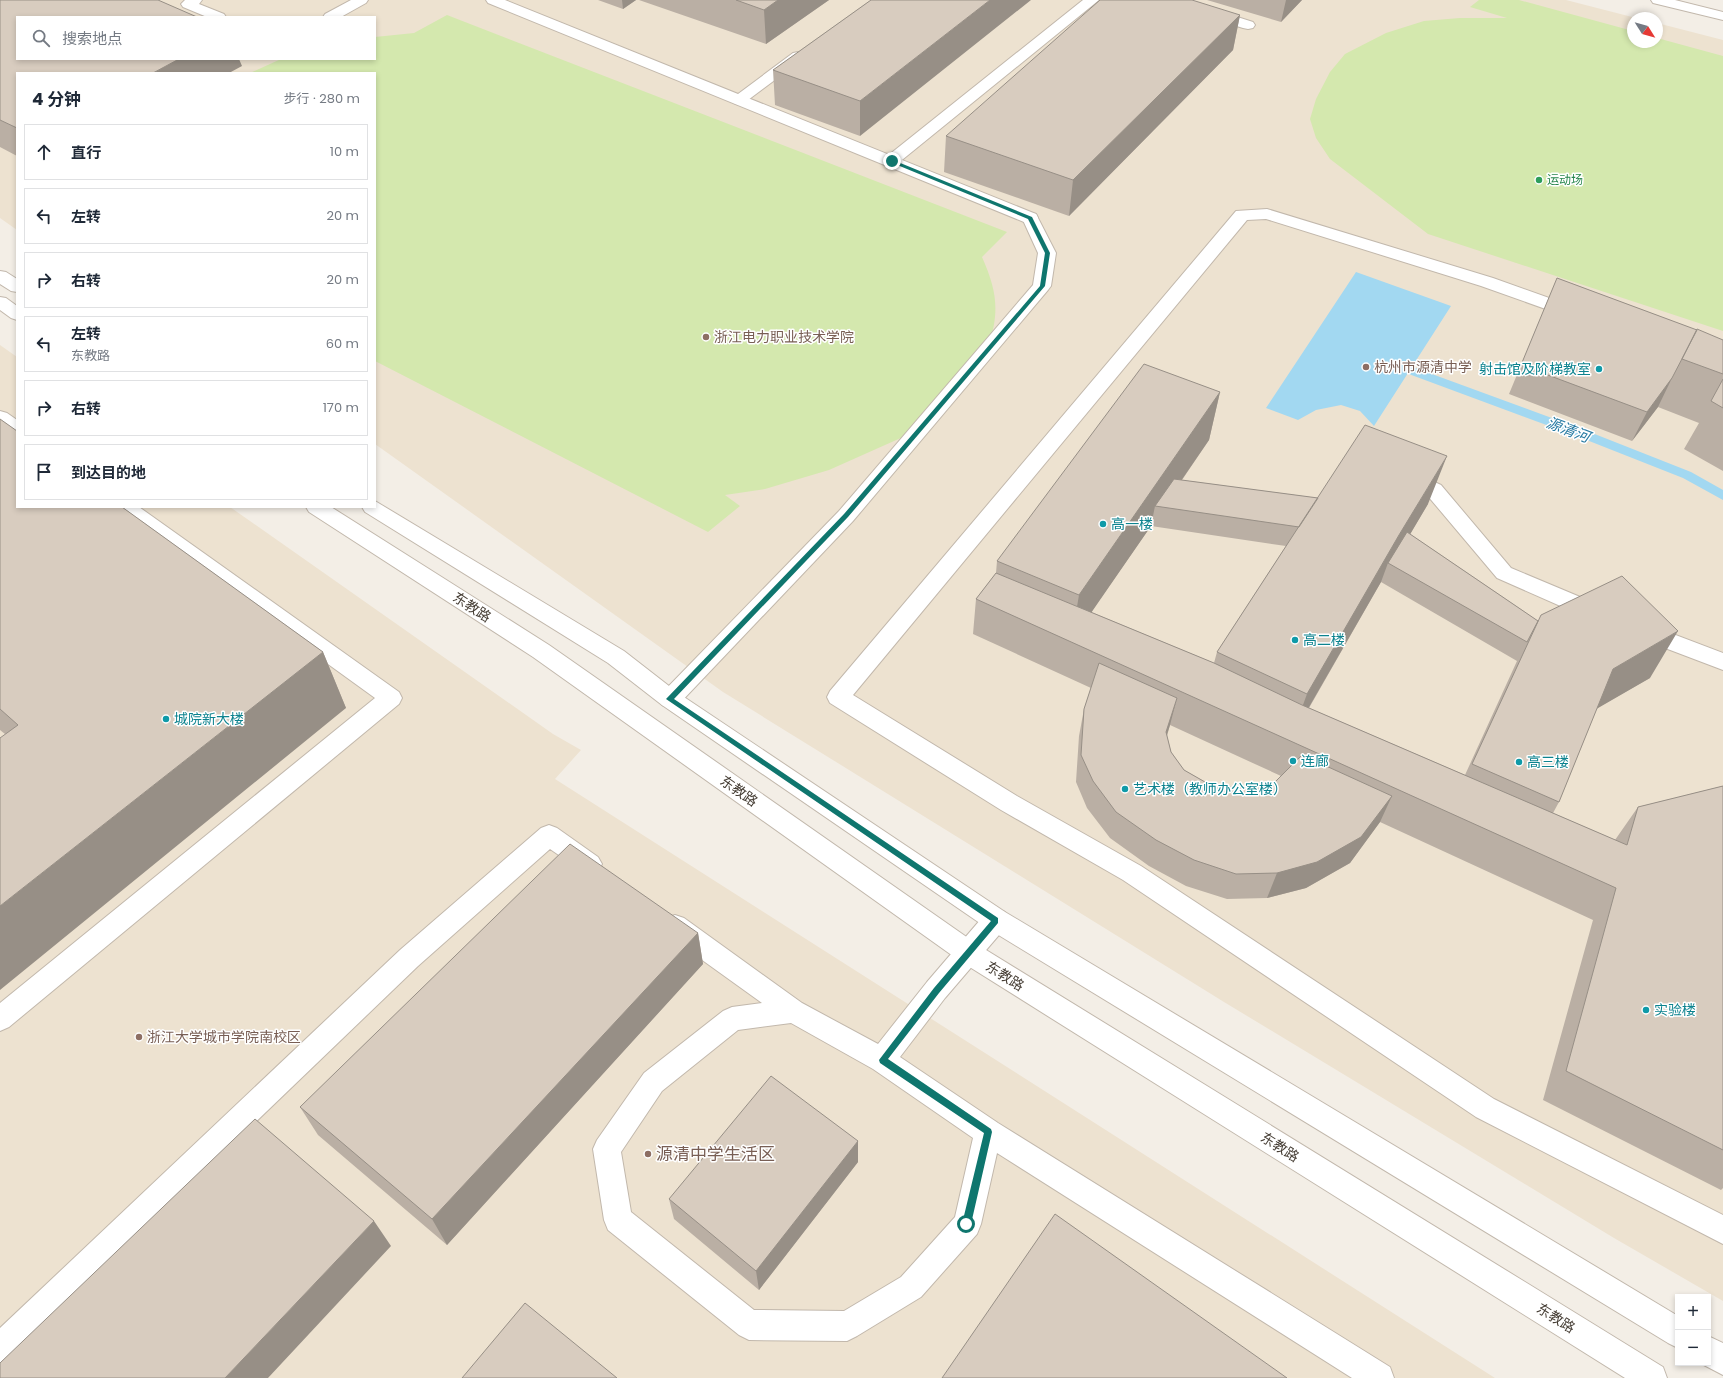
<!DOCTYPE html>
<html lang="zh">
<head>
<meta charset="utf-8">
<style>
	body { margin:0; font-family:Poppins,"Noto Sans SC",sans-serif; background:#f2f2f3; color:#1f2937 }
	.controls { position:absolute; right:12px; bottom:12px; display:grid; overflow:hidden; border-radius:0px; box-shadow:0 2px 6px #0003 }
	.controls button { width:36px; height:36px; display:grid; place-items:center; padding:0; border:0; border-bottom:1px solid #e0e1e3; background:#fff; color:#1f2937; font:20px sans-serif }
	.compass { position:absolute; left:1627px; top:12px; width:36px; height:36px; border-radius:50%; background:#fff; box-shadow:0 2px 6px #0003; rotate:127deg }
	.stop { position:absolute; width:12px; height:12px; margin:-9px; border:3px solid #0f766e; border-radius:50%; background:#fff }
	.stop.end { background:#0f766e; border-color:#fff; box-shadow:0 1px 4px #0008 }
	.list { margin:0; padding:0; list-style:none }
	h2 { display:flex; justify-content:space-between; align-items:center; height:52px; margin:0; padding:0 16px; font-size:17px }
	h2 small { font-size:13px; font-weight:400; color:#747a83 }
	.list li { display:grid; grid-template-columns:26px 1fr auto; gap:12px; align-items:center; box-sizing:border-box; height:56px; margin:0 8px 8px; padding:0 8px; border:1px solid #e0e1e3; border-radius:0px }
	.list b { display:block; font-size:15px; white-space:nowrap }
	.list p { margin:0; font-size:13px; white-space:nowrap; color:#747a83 }
	.list em { font-size:13px; font-style:normal; color:#747a83 }
	.icon { flex:none; width:22px; height:22px; fill:none; stroke:currentColor; stroke-width:2; stroke-linecap:round; stroke-linejoin:round }
	.map { position:relative; flex:none; width:1723px; height:1378px; overflow:hidden }
	.search { position:absolute; background:#fff; box-shadow:0 2px 6px #0003; left:16px; top:16px; width:360px; height:44px; display:flex; align-items:center; gap:10px; box-sizing:border-box; padding:0 14px; border-radius:0px; color:#747a83; font-size:15px }
	.panel { position:absolute; background:#fff; box-shadow:0 2px 6px #0003; left:16px; top:72px; width:360px; height:436px; border-radius:0px }
	.map>svg:first-child { display:block }
</style>
</head>
<body>
<div class="map">
<svg width="1723" height="1378" viewBox="0 0 1723 1378">
	<rect width="100%" height="100%" fill="#f3eee6"/>
	<path fill="#ede2d0" fill-rule="evenodd" d="M0,0H1566L1636,18H1633V42H1657V23L1723,40V1301L1614,1238L1224,1002L723,692L375,444V73H17V230L0,218ZM17,17H375V59H17Z
		M0,345L17,357V507H230L553,734L581,750L555,779L1495,1378H0Z"/>
	<path fill="#d4e8ae" d="M1479,0H1519L1633,31V42H1657V38L1723,56V331L1428,234L1330,159L1316,138L1310,119L1316,99L1330,72L1345,54L1386,33L1424,21L1460,18H1507L1470,7Z
		M447,15L1007,232L982,257C997,291 1000,312 988,347L903,437L829,470L765,489L725,495L740,506L708,532L375,361V73H250L281,59H375V37L414,33Z"/>
	<path fill="#a2d8f1" d="M1356,272L1451,306L1374,426L1360,411L1341,405L1316,410L1298,420L1266,408Z"/>
	<g fill="none" stroke-linecap="round" stroke-linejoin="round">
		<path fill="#a2d8f1" fill-rule="evenodd" d="M1410,366L1587,431L1691,472L1723,490V500L1683,478L1579,437L1406,373L1404,370L1406,367Z"/>
		<defs>
			<path id="service" d="M185,0H202L199,4L224,14L226,17H207L183,7L181,4Z
				M351,0H368L366,3L341,17H323L325,14Z
				M1083,0H1099L897,164L891,166L885,164L883,161L885,158Z
				M1162,0H1184L1253,22L1255,25L1253,28L1248,29L1243,28L1164,3Z
				M798,52L803,53L805,56L803,59L744,103L739,105L734,103L731,100L734,97L793,53Z
				M1267,209L1493,278L1580,309L1583,313L1580,317L1574,319L1568,317L1481,286L1266,219L1247,220L853,695L1017,796L1141,866L1494,1099L1723,1215V1244L1476,1117L1123,880L1001,810L830,703L827,697L830,691L1236,211Z
				M1030,213L1036,214L1038,218L1056,253L1051,286L1048,290L853,521L678,705L670,708L662,705L659,699L662,693L839,511L1033,285L1038,253L1022,218L1024,214Z
				M0,411L7,413L17,420V436L10,435L0,427Z
				M1407,469L1441,485L1511,568L1604,607L1608,613L1604,619L1597,621L1590,619L1497,578L1427,495L1400,481L1397,476L1400,471Z
				M115,507H139L399,692L402,698L399,704L9,1027L0,1031V1003L375,698L118,512Z
				M1644,623L1723,653V670L1636,637L1633,631L1636,625Z
				M549,825L557,828L598,857L602,864L598,871L590,874L582,871L550,849L418,966L10,1358L0,1363V1328L400,950L541,828Z
				M996,909L1005,912L1008,920L1005,928L945,998L900,1057L998,1123L1390,1367L1394,1378H1352L997,1153L981,1224L977,1234L921,1297L857,1336L847,1341L749,1340L739,1335L608,1230L604,1220L593,1149L597,1140L644,1073L723,1011L732,1007L762,1003L666,934L663,926L666,918L675,915L684,918L802,1003L878,1044L927,982L987,912ZM791,1023L873,1069L973,1138L955,1217L901,1277L844,1311L754,1310L631,1212L621,1152L662,1091L738,1030Z"/>
			<path id="minor" d="M486,0H505L1036,214L1038,218L1036,222L1030,223L1024,222L488,3Z
				M1651,0H1675L1723,12V20L1653,3Z"/>
			<path id="tertiary" d="M0,271L6,272L17,279V292L11,291L0,284Z
				M0,297L6,298L17,306V320L11,318L0,310Z
				M375,501L624,651L678,693L1005,912L1678,1316V1348L1668,1343L987,928L662,705L608,663L365,512L362,507H375Z
				M306,507H331L549,645L978,945L1663,1367L1667,1378H1625L960,961L533,657L309,512Z
				M1708,1336L1723,1343V1375L1700,1363H1708Z"/>
		</defs>
		<use href="#service" stroke="#c2b8ac" stroke-width="2"/>
		<use href="#minor" stroke="#c2b8ac" stroke-width="2"/>
		<use href="#tertiary" stroke="#c2b8ac" stroke-width="2"/>
		<use href="#service" fill="#fff" fill-rule="evenodd"/>
		<use href="#minor" fill="#fff" fill-rule="evenodd"/>
		<use href="#tertiary" fill="#fff" fill-rule="evenodd"/>
	</g>
	<path fill="#baafa4" fill-rule="evenodd" d="M0,0L242,66L17,73V156L0,147Z
		M598,0H636L623,9Z
		M639,0H829L766,44Z
		M871,0L860,136L775,105L773,70Z
		M1207,0H1302L1281,22Z
		M1240,15L1233,50L1069,216L944,172L946,136Z
		M1557,278L1723,340V471L1684,449L1699,423L1658,407L1632,441L1509,394Z
		M1220,392L1209,440L1182,480L1318,498L1428,504L1410,534L1538,621L1650,678L1597,708L1559,802L1553,813L1615,840L1638,807L1723,786V1188L1721,1190L1543,1100L1593,920L1380,822L1350,863L1306,888L1267,898L1227,899L1186,886L1149,866L1110,838L1087,808L1076,782L1079,736L1084,709L1091,688L973,634L976,599L996,573L997,561ZM1151,526L1286,546L1217,652L1214,663L1091,612ZM1381,582L1517,661L1465,775L1309,708ZM1170,725L1281,776L1275,782L1244,788L1212,786L1184,770L1171,752L1167,736Z
		M0,419L323,652L346,708L5,734L0,730Z
		M698,933L703,964L447,1245L318,1135L300,1107Z
		M858,1141V1162L759,1290L674,1219L669,1199Z"/>
	<path fill="#978f86" d="M622,0H636L623,9Z
		M778,0H829L766,44L764,10Z
		M990,0H1031L860,136V101Z
		M1286,0H1302L1281,22Z
		M1240,15L1233,50L1069,216L1073,180Z
		M179,59H239L242,66L229,73H153Z
		M1672,378L1658,407L1632,441L1647,412Z
		M1220,392L1209,440L1163,507L1155,506L1151,526L1071,642L1079,595Z
		M1447,456L1428,504L1392,565L1388,563L1381,582L1290,740L1307,694L1399,535Z
		M1678,631L1650,678L1586,715L1613,669Z
		M323,652L346,708L0,990V906Z
		M1177,698L1170,725L1159,759L1166,732Z
		M1392,796L1380,822L1350,863L1306,888L1267,898L1277,873Z
		M698,933L703,964L447,1245L432,1219Z
		M858,1141V1162L759,1290L756,1271Z
		M374,1221L391,1246L268,1378H225Z"/>
	<path fill="#d8ccbf" stroke="#978f86" d="M0,0H158L197,17H17V59H179L153,73H17V128L0,120Z
		M736,0H778L764,10Z
		M871,0H990L860,101L773,70Z
		M1100,0H1192L1240,15L1073,180L946,136Z
		M1557,278L1697,330L1672,378L1647,412L1521,365Z
		M1697,329L1723,340V374L1682,359Z
		M1144,364L1220,392L1079,595L997,561Z
		M1723,379V408L1711,401Z
		M0,419L17,431V507H122L323,652L0,906V738L18,725L0,709Z
		M1365,425L1447,456L1399,535L1307,694L1217,652Z
		M1174,479L1318,498L1299,527L1155,506Z
		M1407,532L1538,621L1527,642L1388,563Z
		M996,573L1214,663L1302,705L1627,845L1638,807L1723,786V1150L1566,1071L1616,888L976,599Z
		M1622,576L1678,631L1613,669L1559,802L1472,764L1541,615Z
		M1099,663L1177,698L1166,732L1171,752L1184,770L1212,786L1244,788L1275,782L1302,755L1392,796L1361,837L1317,862L1277,873L1236,874L1194,860L1156,840L1116,812L1093,781L1081,755L1084,709Z
		M570,844L698,933L432,1219L300,1107Z
		M771,1076L858,1141L756,1271L669,1199Z
		M255,1119L374,1221L225,1378H0V1363Z
		M1055,1214L1287,1378H942Z
		M525,1303L617,1378H462Z"/>
	<path fill="#0f766e" d="M890,160H893L1032,217L1050,253L1045,286L848,517L674,699L998,918V923L939,993L888,1059L991,1129L992,1132L971,1224L969,1227L966,1228L964,1227L962,1224L984,1133L880,1063L879,1060L934,988L991,921L666,699L844,514L1040,286L1045,253L1028,219L890,162Z"/>
	<circle fill="#2e9e5b" stroke="#fff" stroke-width="1.5" cx="1539" cy="180" r="4"/>
	<g fill="#8d6e63" stroke="#fff" stroke-width="1.5">
		<circle cx="706" cy="337" r="4"/>
		<circle cx="1366" cy="367" r="4"/>
		<circle cx="139" cy="1037" r="4"/>
		<circle cx="648" cy="1154" r="4"/>
	</g>
	<g fill="#0f9aa8" stroke="#fff" stroke-width="1.5">
		<circle cx="1599" cy="369" r="4"/>
		<circle cx="1103" cy="524" r="4"/>
		<circle cx="1295" cy="640" r="4"/>
		<circle cx="166" cy="719" r="4"/>
		<circle cx="1293" cy="761" r="4"/>
		<circle cx="1519" cy="762" r="4"/>
		<circle cx="1125" cy="789" r="4"/>
		<circle cx="1646" cy="1010" r="4"/>
	</g>
	<g text-anchor="middle" stroke-width="3" stroke-linejoin="round" paint-order="stroke">
		<g font-size="12" fill="#27864d" stroke="#fff" text-anchor="start">
			<text x="1547" y="184">运动场</text>
		</g>
		<g font-size="14" fill="#785e54" stroke="#fff" text-anchor="start">
			<text x="714" y="342">浙江电力职业技术学院</text>
			<text x="1374" y="372">杭州市源清中学</text>
			<text x="147" y="1042">浙江大学城市学院南校区</text>
		</g>
		<g font-size="14" fill="#0d838f" stroke="#fff" text-anchor="start">
			<text x="1591" y="374" text-anchor="end">射击馆及阶梯教室</text>
			<text x="1111" y="529">高一楼</text>
			<text x="1303" y="645">高二楼</text>
			<text x="174" y="724">城院新大楼</text>
			<text x="1301" y="766">连廊</text>
			<text x="1527" y="767">高三楼</text>
			<text x="1133" y="794">艺术楼（教师办公室楼）</text>
			<text x="1654" y="1015">实验楼</text>
		</g>
		<g font-size="14" fill="#463e35" stroke="#fff">
			<text transform="translate(472 607) rotate(33)" y="5">东教路</text>
			<text transform="translate(739 791) rotate(35)" y="5">东教路</text>
			<text transform="translate(1005 976) rotate(32)" y="5">东教路</text>
			<text transform="translate(1280 1147) rotate(32)" y="5">东教路</text>
			<text transform="translate(1556 1318) rotate(32)" y="5">东教路</text>
		</g>
		<g font-size="15" font-style="italic" fill="#2a7ca4" stroke="#fff">
			<text transform="translate(1568 430) rotate(21)" y="5">源清河</text>
		</g>
		<g font-size="17" fill="#785e54" stroke="#fff" text-anchor="start">
			<text x="656" y="1160">源清中学生活区</text>
		</g>
	</g>
</svg>
<div class="controls">
<button>+</button>
<button>−</button>
</div>
<svg class="compass" viewBox="-18 -18 36 36"><path d="M0-13l5 13h-10z" fill="#e53935"/><path d="M0 13l5-13h-10z" fill="#747a83"/></svg>
<div class="stop" style="left:966px;top:1224px"></div>
<div class="stop end" style="left:892px;top:161px"></div>
<div class="search"><svg class="icon" aria-label="search" viewBox="0 0 24 24"><circle cx="10" cy="10" r="6"/><path d="M15 15l6 6"/></svg>搜索地点</div>
<section class="panel">
<h2>4 分钟<small>步行 · 280 m</small></h2>
<ul class="list">
<li><svg class="icon" aria-label="ahead" viewBox="0 0 24 24"><path d="M12 20V5M6 11l6-6 6 6"/></svg><div><b>直行</b></div><em>10 m</em></li>
<li><svg class="icon" aria-label="left" viewBox="0 0 24 24"><path d="M17 20v-9H6M10 6l-5 5 5 5"/></svg><div><b>左转</b></div><em>20 m</em></li>
<li><svg class="icon" aria-label="right" viewBox="0 0 24 24"><path d="M7 20v-9h11M14 6l5 5-5 5"/></svg><div><b>右转</b></div><em>20 m</em></li>
<li><svg class="icon" aria-label="left" viewBox="0 0 24 24"><path d="M17 20v-9H6M10 6l-5 5 5 5"/></svg><div><b>左转</b><p>东教路</p></div><em>60 m</em></li>
<li><svg class="icon" aria-label="right" viewBox="0 0 24 24"><path d="M7 20v-9h11M14 6l5 5-5 5"/></svg><div><b>右转</b></div><em>170 m</em></li>
<li><svg class="icon" aria-label="arrive" viewBox="0 0 24 24"><path d="M6 21V4h12l-3 4 3 4H6"/></svg><div><b>到达目的地</b></div></li>
</ul>
</section>
</div>
</body>
</html>
